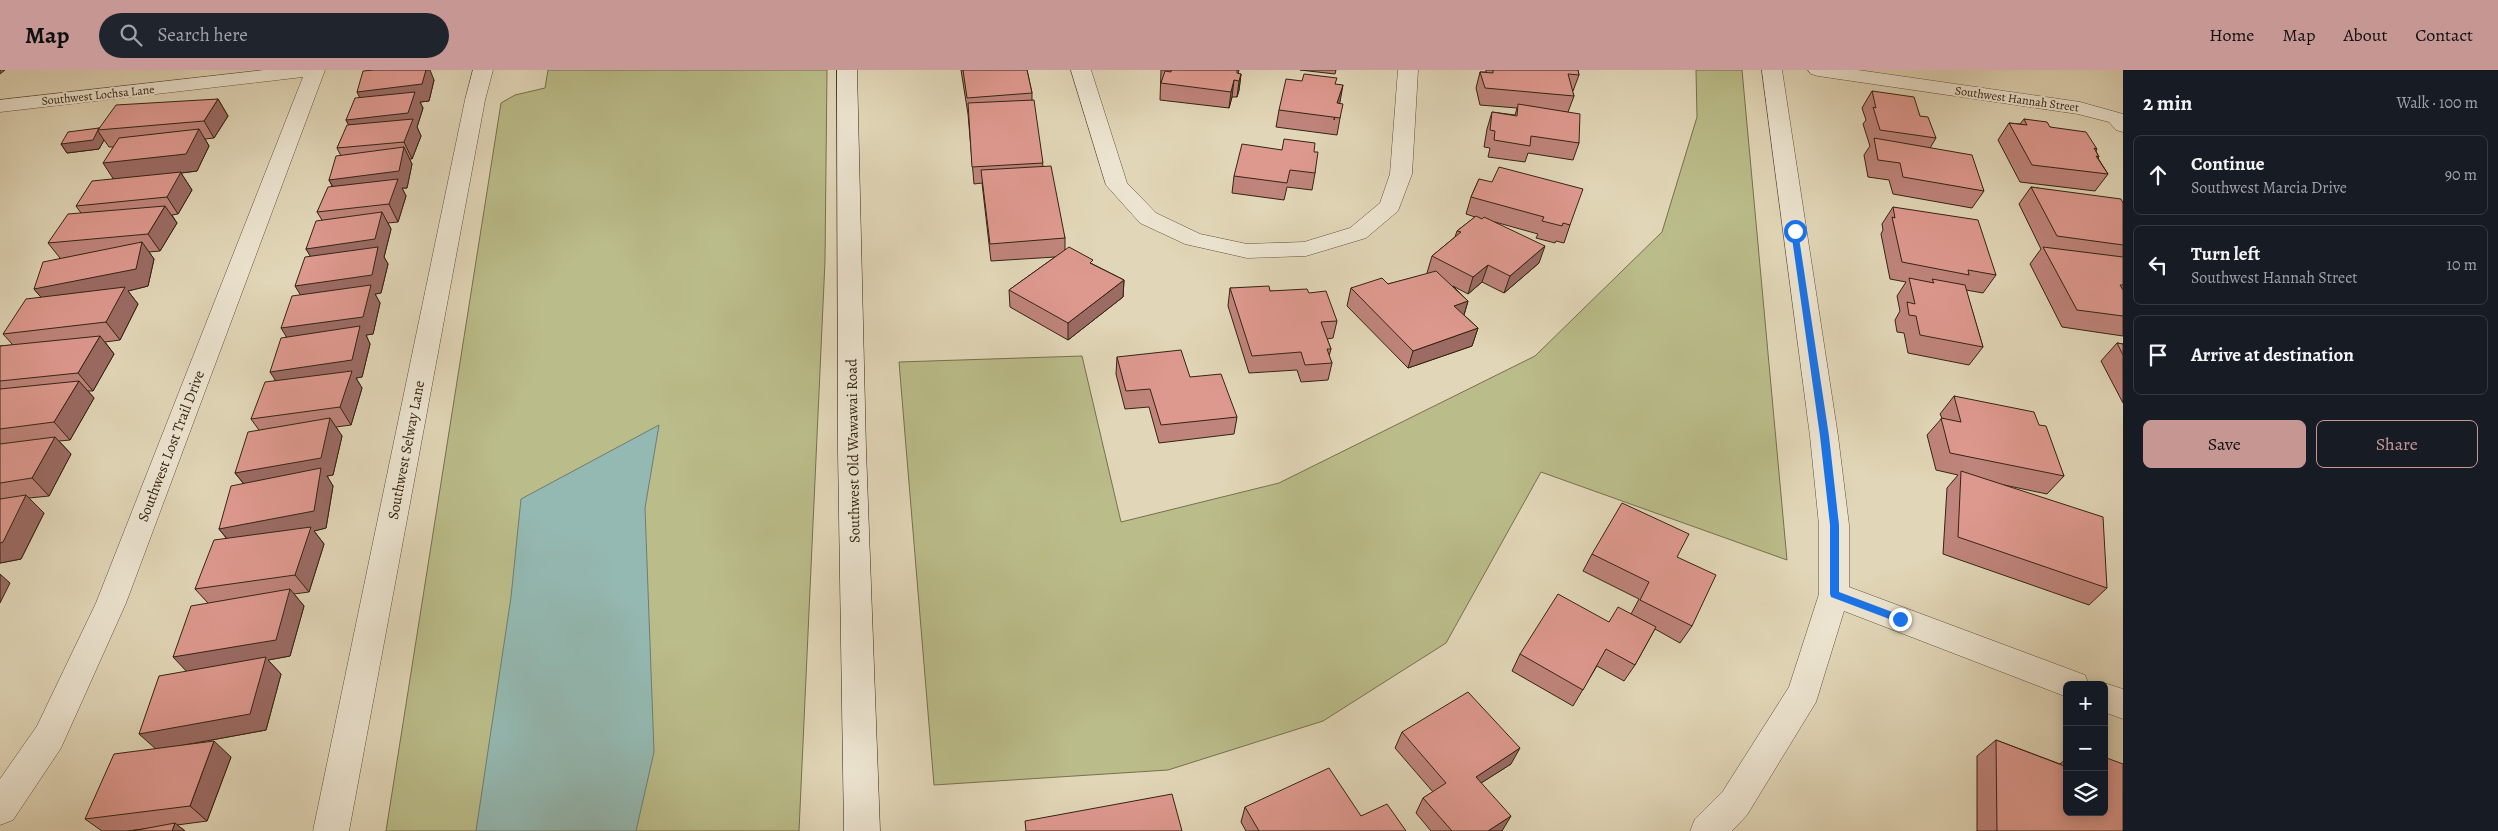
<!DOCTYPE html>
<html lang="en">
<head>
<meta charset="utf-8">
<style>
	body { margin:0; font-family:Alegreya,serif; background:#20242c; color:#f1f3f6 }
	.controls { position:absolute; right:15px; bottom:15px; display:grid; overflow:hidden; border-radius:8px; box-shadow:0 2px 12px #0003 }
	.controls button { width:45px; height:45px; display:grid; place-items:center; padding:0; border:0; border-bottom:1px solid #363941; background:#171b24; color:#f1f3f6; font:25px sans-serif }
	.stop { position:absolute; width:15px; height:15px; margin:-11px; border:4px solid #1a73e8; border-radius:50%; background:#fff }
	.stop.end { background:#1a73e8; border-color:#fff; box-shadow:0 1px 5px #0008 }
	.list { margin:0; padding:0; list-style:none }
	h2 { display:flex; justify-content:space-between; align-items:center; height:65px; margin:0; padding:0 20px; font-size:21px }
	h2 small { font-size:16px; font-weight:400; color:#9ea1a6 }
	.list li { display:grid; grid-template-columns:32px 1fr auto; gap:15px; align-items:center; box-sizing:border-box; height:80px; margin:0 10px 10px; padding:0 10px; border:1px solid #363941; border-radius:8px }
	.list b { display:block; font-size:19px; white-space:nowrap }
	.list p { margin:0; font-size:16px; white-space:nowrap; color:#9ea1a6 }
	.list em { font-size:16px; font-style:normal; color:#9ea1a6 }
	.actions { display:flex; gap:10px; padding:15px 20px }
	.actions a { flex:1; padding:11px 0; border:1px solid #c59692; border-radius:8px; text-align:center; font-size:18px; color:#c59692 }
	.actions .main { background:#c59692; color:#111 }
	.icon { flex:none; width:28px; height:28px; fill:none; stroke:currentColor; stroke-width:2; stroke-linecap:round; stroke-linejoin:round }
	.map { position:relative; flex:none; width:2123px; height:761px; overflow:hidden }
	header { display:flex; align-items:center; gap:30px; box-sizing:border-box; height:70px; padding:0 25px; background:#c59692; color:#111 }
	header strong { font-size:24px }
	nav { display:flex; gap:28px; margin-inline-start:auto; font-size:18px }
	.search { width:350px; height:45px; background:#20242c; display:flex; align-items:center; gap:12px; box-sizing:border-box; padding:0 18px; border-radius:28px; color:#9ea1a6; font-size:19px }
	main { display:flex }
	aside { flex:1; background:#171b24 }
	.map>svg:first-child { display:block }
</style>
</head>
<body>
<header>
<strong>Map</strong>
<div class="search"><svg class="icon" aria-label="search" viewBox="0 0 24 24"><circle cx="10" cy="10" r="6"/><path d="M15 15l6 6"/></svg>Search here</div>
<nav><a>Home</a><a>Map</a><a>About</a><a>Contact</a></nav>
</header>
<main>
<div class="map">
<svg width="2123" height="761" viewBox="0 0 2123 761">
	<rect width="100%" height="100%" fill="#e1d6b7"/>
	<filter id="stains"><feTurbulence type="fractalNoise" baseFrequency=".004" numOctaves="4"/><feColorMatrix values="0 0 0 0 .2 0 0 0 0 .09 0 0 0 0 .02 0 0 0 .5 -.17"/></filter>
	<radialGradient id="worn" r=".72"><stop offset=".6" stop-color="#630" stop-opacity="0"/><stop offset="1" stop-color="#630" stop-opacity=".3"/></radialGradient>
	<path fill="#babc89" stroke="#77704e" d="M548,0H827L825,191L799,761H386L501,33L515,25L545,18Z
		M1696,0H1742L1787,490L1541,402L1446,573L1323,651L1168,700L934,715L899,292L1082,286L1121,452L1279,413L1535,286L1662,162L1697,47Z"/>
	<path fill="#94b9b2" stroke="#6e7d72" d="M659,355L645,438L654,682L636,761H476L511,527L521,429Z"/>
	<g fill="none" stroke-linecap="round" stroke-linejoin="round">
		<defs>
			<path id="street" d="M264,0H325L126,533L61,678L13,750L0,755V709L37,656L96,533L303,7L0,42V30Z
				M473,0H493L485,30L349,761H313L465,30Z
				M1071,0H1091L1127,113L1156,143L1200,164L1247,174L1304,172L1350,158L1380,133L1390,104L1398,0H1418L1412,104L1398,141L1366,168L1306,186L1247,188L1185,174L1140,153L1106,115Z
				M1762,0H1782L1838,366L1849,455V517L2085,605L2089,615H2067V627L1844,541L1816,632L1747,745L1732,761H1690L1695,749L1723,721L1789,617L1819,524V455L1810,366Z
				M1808,0H1858L2080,32L2123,44V62L2116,60L2109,52L2078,44L1818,6L1811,4Z
				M2104,613L2123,619V649L2104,642V615H2098Z"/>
			<path id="secondary" d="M837,0H857L866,380L880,761H844L838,380Z"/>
		</defs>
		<use href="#street" stroke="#5f503c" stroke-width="1"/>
		<use href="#secondary" stroke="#342413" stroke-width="1"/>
		<use href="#street" fill="#ece4d0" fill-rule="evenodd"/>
		<use href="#secondary" fill="#ece4d0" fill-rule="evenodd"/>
	</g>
	<path fill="#bf847b" stroke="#342413" d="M961,0H1027L1032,23V30L1043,96L1065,168V180L1124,210L1123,227L1068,270L1010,237L1009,220L1055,187L991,191L982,113L974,114L968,44Z
		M1161,0H1239L1238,4H1241L1239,20L1237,27H1232L1229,38L1160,30Z
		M1300,0H1336L1335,4Z
		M1486,0H1578L1579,5L1573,21H1572L1574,26L1568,42L1579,73L1573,90L1528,83L1525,92L1488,87L1490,78L1484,77L1487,59L1492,42L1515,45L1517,38L1480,35L1476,18L1480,2H1486Z
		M434,10L429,31L420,32L423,38L417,57L421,66L412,89H409L412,94L407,118H402L406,126L398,152L388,153L391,159L384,187L388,194L381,223L375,224L380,233L373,264L366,265L370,274L362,307L356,308L362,318L351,355L336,357L342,366L333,405L327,406L333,416L326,458L314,461L324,474L309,522L294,524L304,536L290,586L268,590L281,604L266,660L178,676L231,687L207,751L177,755L185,761L144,759L126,761H102L85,749L156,679L187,601L208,533L195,519L227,469L219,459L243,413L235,403L259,360L251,349L275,310L286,267L301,225L311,186L306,179L322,150L317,142L332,116L329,110L341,86L337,78L349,55L346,50L360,28Z
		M1335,14L1339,33L1340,48L1337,65L1276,57L1279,40Z
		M1872,21L1920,46L1936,68L1930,78L1984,121L1972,138L1893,124L1889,110L1868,107L1864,85L1870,76L1863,54L1866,50L1862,38Z
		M218,29L228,46L214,68L205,69L209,76L197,101L181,103L192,120L178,144L172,145L177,153L160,181L149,182L154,189L148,216L128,221L138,234L120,270L105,272L114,284L93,321H88L94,328L70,370L59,371L71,384L49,426L29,428L44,443L21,489L0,493V276L13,275L3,264L41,227L34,219L60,188L48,173L81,143L76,136L113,109V77H109L104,70L99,79L67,83L61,74L99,58Z
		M2024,49L2050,57L2097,79L2096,81L2099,87L2098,88L2108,104L2095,121L2020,112L1998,70L2009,53L2020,54Z
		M1282,80L1314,82L1315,103L1312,120L1287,117L1284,130L1232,123L1234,106Z
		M1479,109L1570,155L1564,173L1556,171L1555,173L1536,168L1538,164L1495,152L1539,193L1504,223L1482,212L1468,224L1453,216L1468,231L1464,245L1478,258L1472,276L1408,298L1347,236L1351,218L1388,214L1428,204L1427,203L1432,186L1455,167L1457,161L1475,147L1466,144L1471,127Z
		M2031,117L2123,133V266L2062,257L2030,194L2041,179L2019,134Z
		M1893,137L1996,205L1983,223L1966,220L1983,277L1969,295L1908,283L1904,263L1897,262L1895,250L1900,241L1897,226L1906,212L1890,209L1881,164L1883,160L1882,154Z
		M1230,218L1270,221L1309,223L1337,251L1333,268L1327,269L1331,279L1329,286L1332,293L1328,310L1301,312L1297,300L1249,303L1228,236Z
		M2117,273L2123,274V333L2101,291Z
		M1117,287L1190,307L1237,347L1234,364L1159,373L1149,337L1125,339L1116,304Z
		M1954,326L2039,355L2064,406L2047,424L2004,415L2107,518L2089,535L1943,484L1947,418L1958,405L1936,400L1927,365L1942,348L1940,344Z
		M1592,484L1677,487L1692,556L1680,573L1655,559L1635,595L1624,611L1597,596L1573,636L1512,601L1520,584L1631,544L1639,529L1583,501Z
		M1402,662L1511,694L1481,713L1502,761H1431L1416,743L1423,728L1433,722L1395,678Z
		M1996,670L2060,694L2067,688V742L2123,761H1977V686Z
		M1245,737L1361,746L1406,761H1246L1241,752Z"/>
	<path fill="#9b6b64" stroke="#342413" d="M0,0H5L0,4Z
		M426,0H430L434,10L429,31L420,32L423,38L417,57L421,66L412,89L404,72L355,67L346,50L365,39L357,22Z
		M1241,4L1239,20L1237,27L1239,11Z
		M1234,10L1232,27L1229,38L1231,22Z
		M1343,15L1340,32L1334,50L1337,33Z
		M218,29L228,46L214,68L204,51Z
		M199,59L209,76L197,101L181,103L192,120L178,144L167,127L114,110L103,93Z
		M98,61L104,70L99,79L67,83L61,74Z
		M404,77L412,94L407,118H402L406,126L398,152L389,134L339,127L329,110Z
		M165,136L177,153L160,181L148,164Z
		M382,142L391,159L384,187L388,194L381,223L375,224L380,233L373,264L366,265L370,274L362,307L356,308L362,318L351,355L340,337L281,319L270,302L292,276L281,258L306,234L295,216L316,196L306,179Z
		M142,172L154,189L148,216L128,221L138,234L120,270L106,252L49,237L34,219Z
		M1545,176L1539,193L1504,223L1510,206Z
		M1488,195L1482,212L1468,224L1473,207Z
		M1124,210L1123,227L1068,270V253Z
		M1468,231L1463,248L1454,236Z
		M1478,258L1472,276L1408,298L1413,281Z
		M100,266L114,284L93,321L78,303Z
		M79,311L94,328L70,370L54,352Z
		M330,348L342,366L333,405L327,406L333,416L326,458L314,461L324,474L309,522L295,505L233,476L219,459L249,420L235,403Z
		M55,367L71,384L49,426L32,408Z
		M26,425L44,443L21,489L0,493V473Z
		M0,504L10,513L0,533Z
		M290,519L304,536L290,586L268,590L281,604L266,660L157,680L139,664L189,604L173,587Z
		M214,671L231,687L207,751L190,736Z
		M1520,678L1511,694L1467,722L1476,707Z
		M1511,746L1502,761H1488Z
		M175,753L185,761H172Z"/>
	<path fill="#de998f" stroke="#342413" d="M374,0H426L422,14L357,22L363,1Z
		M963,0H1027L1032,23L967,28Z
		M1171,0H1237V3L1241,4L1239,11L1234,10L1231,22L1161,13L1165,1L1171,2Z
		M1493,0H1578L1579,5L1568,4L1574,26L1485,18L1480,2L1493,3Z
		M1304,4L1337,8L1335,14L1343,15L1337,33L1343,34L1340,48L1279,40L1286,9L1302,11Z
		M1872,21L1914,27L1920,46L1928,47L1936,68L1880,60L1873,37L1876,38Z
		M415,22L408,43L346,50L355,28Z
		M218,29L204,51L98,60L116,35Z
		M1034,30L1043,93L972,97L968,33Z
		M1518,34L1580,44L1579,73L1531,66L1530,76L1494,70L1495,61L1490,60L1492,42L1517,46Z
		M413,49L404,72L337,78L347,55Z
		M2024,49L2047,52L2050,57L2086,62L2097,79L2094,78L2099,87L2096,86L2108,104L2032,95L2009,53L2027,55Z
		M99,58L93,70L61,74L68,62Z
		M199,59L186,84L103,93L119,68Z
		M1874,68L1972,85L1984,121L1903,107L1900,93L1878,90Z
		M1284,69L1315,73L1314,82H1318L1315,103L1290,100L1287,113L1234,106L1242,74L1282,80Z
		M404,77L399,101L329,110L336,86Z
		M1051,96L1065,168L990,174L981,100Z
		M1499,97L1583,119L1570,155L1563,153L1562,156L1542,151L1544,147L1471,127L1479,109L1492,112Z
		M181,102L167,127L76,136L92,111Z
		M398,109L389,134L317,142L328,117Z
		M2031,117L2121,129L2123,133V175L2057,166Z
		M165,136L148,164L48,173L68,144Z
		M1893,137L1978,150L1996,205L1968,200L1969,205L1902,192L1892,147L1895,148Z
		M382,142L375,169L306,179L316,151Z
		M1476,146L1482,149L1484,147L1545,176L1510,206L1488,195L1473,207L1432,186L1461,162L1457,161Z
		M142,172L136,199L34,219L43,192Z
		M378,177L372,205L295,216L305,187Z
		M1069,177L1093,190L1090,193L1124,210L1068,253L1009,220Z
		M2043,177L2123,187V215H2120L2123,220V246L2077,240Z
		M1436,201L1468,231L1454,236L1478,258L1413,281L1351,218L1382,208L1388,214Z
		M1909,208L1934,213L1932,209L1965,215L1983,277L1920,265L1916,246L1909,245L1907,232L1915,234Z
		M371,215L363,247L281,258L292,226Z
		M1269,216L1270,221L1307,219L1309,223L1326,221L1337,251L1321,252L1331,279H1327L1332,293L1305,295L1301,282L1252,286L1230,218Z
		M125,217L106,252L3,264L26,229Z
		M360,256L352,290L270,302L281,268Z
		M100,266L78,303L0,311V276Z
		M2117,273L2123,274V285Z
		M1181,280L1190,307L1221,304L1237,347L1161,355L1150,319L1126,321L1117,287Z
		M352,301L340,337L251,349L265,312Z
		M79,311L54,352L0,359V319Z
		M1954,326L2034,342L2039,355L2046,356L2064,406L1950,383L1941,348L1961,352Z
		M330,348L321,388L235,403L248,362Z
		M55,367L32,408L0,413V374Z
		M321,398L314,441L219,459L231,416Z
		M1961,401L2103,447L2107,518L1958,467Z
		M26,425L3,472L0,473V429Z
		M1622,433L1689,464L1677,487L1716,505L1692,556L1640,530L1649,512L1592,484Z
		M311,457L295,505L195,519L214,470Z
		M290,519L276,570L173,587L191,536Z
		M1558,524L1609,552L1618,537L1656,557L1635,595L1606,579L1583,620L1520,584Z
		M266,587L250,644L139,664L159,606Z
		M1468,622L1520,678L1476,707L1511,746L1488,761H1452L1423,728L1446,713L1402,662Z
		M1996,670L2067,697V742H2104V687L2123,694V761H1997Z
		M214,671L190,736L85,749L114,684Z
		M1329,698L1361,746L1387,734L1406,761H1259L1245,737Z
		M1172,724L1182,761H1026L1025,751Z
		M175,753L172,761H132Z"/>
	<path fill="#1a73e8" d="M1795,159L1798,161L1829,366L1839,455V522L1903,546V552L1900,553L1831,527L1830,524V455L1820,366L1791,161Z"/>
	<g text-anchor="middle" stroke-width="4" stroke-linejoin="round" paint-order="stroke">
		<g font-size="12" fill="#342413" stroke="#ece4d0">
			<text transform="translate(98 25) rotate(-6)" y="4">Southwest Lochsa Lane</text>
			<text transform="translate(2017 29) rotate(8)" y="4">Southwest Hannah Street</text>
		</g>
		<g font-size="15" fill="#342413" stroke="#ece4d0">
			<text transform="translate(171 376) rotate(-69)" y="5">Southwest Lost Trail Drive</text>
			<text transform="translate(406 380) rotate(-79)" y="5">Southwest Selway Lane</text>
			<text transform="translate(853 381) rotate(-91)" y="5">Southwest Old Wawawai Road</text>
		</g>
	</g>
	<rect width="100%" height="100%" filter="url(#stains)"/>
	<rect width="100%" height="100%" fill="url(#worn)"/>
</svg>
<div class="controls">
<button>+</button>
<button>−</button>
<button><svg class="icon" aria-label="layers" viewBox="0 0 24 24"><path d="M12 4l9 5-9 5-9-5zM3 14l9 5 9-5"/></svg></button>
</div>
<div class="stop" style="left:1795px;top:161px"></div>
<div class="stop end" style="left:1900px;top:549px"></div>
</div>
<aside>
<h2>2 min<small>Walk · 100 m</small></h2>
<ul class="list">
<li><svg class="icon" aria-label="ahead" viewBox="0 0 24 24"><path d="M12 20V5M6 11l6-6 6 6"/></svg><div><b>Continue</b><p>Southwest Marcia Drive</p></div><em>90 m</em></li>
<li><svg class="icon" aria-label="left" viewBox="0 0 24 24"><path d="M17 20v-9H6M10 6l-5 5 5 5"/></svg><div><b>Turn left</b><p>Southwest Hannah Street</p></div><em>10 m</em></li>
<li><svg class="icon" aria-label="arrive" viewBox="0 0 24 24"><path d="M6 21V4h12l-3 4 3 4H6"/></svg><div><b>Arrive at destination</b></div></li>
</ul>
<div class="actions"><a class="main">Save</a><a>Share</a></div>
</aside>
</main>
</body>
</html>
